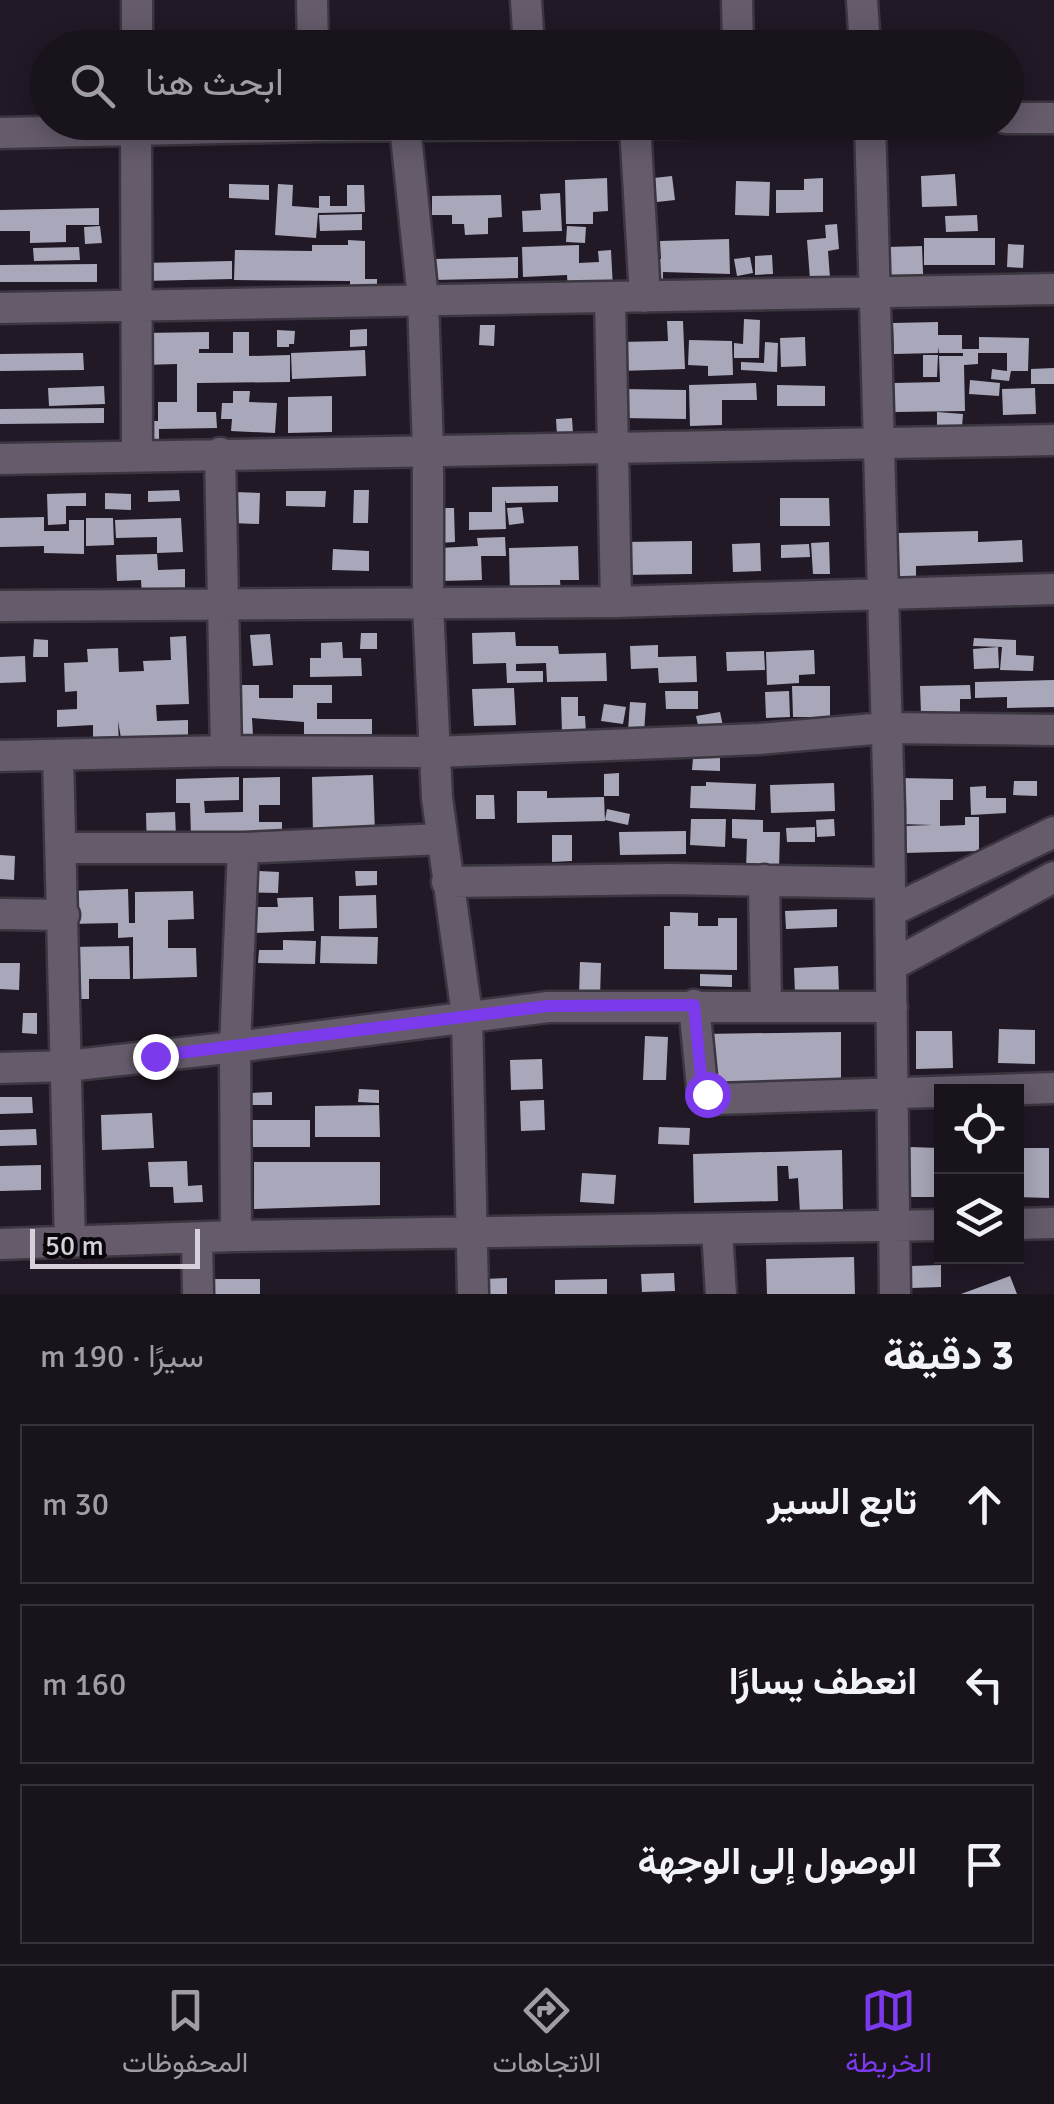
<!DOCTYPE html>
<html lang="ar">
<head>
<meta charset="utf-8">
<style>
	body { margin:0; font-family:Signika,Vazirmatn,sans-serif; background:#221c25; color:#f1f3f6; direction:rtl }
	.controls { position:absolute; right:30px; bottom:30px; display:grid; overflow:hidden; border-radius:0px; box-shadow:0 5px 25px #0003 }
	.controls button { width:90px; height:90px; display:grid; place-items:center; padding:0; border:0; border-bottom:2px solid #37323b; background:#19131c; color:#f1f3f6; font:50px sans-serif }
	.scale { position:absolute; left:30px; bottom:25px; width:170px; box-sizing:border-box; padding-left:10px; border:5px solid #d5d0d9; border-top:0; font-size:28px; line-height:35px; white-space:nowrap; color:#d5d0d9; -webkit-text-stroke:8px #09060b; paint-order:stroke }
	.stop { position:absolute; width:30px; height:30px; margin:-22px; border:8px solid #7c3aed; border-radius:50%; background:#fff }
	.stop.end { background:#7c3aed; border-color:#fff; box-shadow:0 2px 10px #0008 }
	.list { margin:0; padding:0; list-style:none }
	h2 { display:flex; justify-content:space-between; align-items:center; height:130px; margin:0; padding:0 40px; font-size:42px }
	h2 small { font-size:32px; font-weight:400; color:#9f9ea3 }
	.list li { display:grid; grid-template-columns:65px 1fr auto; gap:30px; align-items:center; box-sizing:border-box; height:160px; margin:0 20px 20px; padding:0 20px; border:2px solid #37323b; border-radius:0px }
	.list b { display:block; font-size:38px; white-space:nowrap }
	.list em { font-size:32px; font-style:normal; color:#9f9ea3 }
	.icon { flex:none; width:55px; height:55px; fill:none; stroke:currentColor; stroke-width:2; stroke-linecap:round; stroke-linejoin:round }
	.map { position:relative; flex:none; width:1054px; height:1294px; overflow:hidden; direction:ltr }
	.search { position:absolute; background:#19131c; box-shadow:0 5px 25px #0003; left:30px; right:30px; top:30px; height:110px; display:flex; align-items:center; gap:25px; box-sizing:border-box; padding:0 35px; border-radius:55px; color:#9f9ea3; font-size:38px }
	.sheet { height:670px; background:#19131c }
	nav { display:flex; justify-content:space-around; align-items:center; box-sizing:border-box; height:140px; border-top:2px solid #37323b; background:#19131c; font-size:28px; color:#9f9ea3 }
	nav a { display:grid; justify-items:center; gap:5px }
	nav .on { color:#7c3aed }
	.map>svg:first-child { display:block }
</style>
</head>
<body>
<div class="map">
<svg width="1054" height="1294" viewBox="0 0 1054 1294">
	<rect width="100%" height="100%" fill="#211926"/>
	<path fill="#a9a8ba" d="M955,174L957,206L922,207L921,176Z
		M672,176L675,200L648,203L645,179Z
		M607,178L608,211L593,212V224H566L565,180Z
		M823,178V212L776,213V190H804V179Z
		M736,181L770,182L769,216L735,215Z
		M229,184L269,185V200L229,198Z
		M278,184L293,185L292,206L319,208V196H330V206H347V185H364L365,212L318,213L316,238L275,235Z
		M560,193L562,231L523,232L522,211L541,210L540,194Z
		M501,195L502,217L488,218V234L465,235L464,224H452V215H432V196Z
		M99,208V225H66V242L30,243V231H0V210Z
		M362,214V230L320,231L319,215Z
		M977,215L978,231L946,232L945,216Z
		M837,224L839,249L828,251L830,278L810,279L807,240L826,238L825,225Z
		M100,226L102,243L85,244L84,227Z
		M567,226L586,227L585,243L566,242Z
		M924,238H995V265H924Z
		M729,239L730,274L663,272V286L647,287L646,259H661L660,241Z
		M348,240L365,241V279H377V295L350,294V281L234,280L235,250L312,251V245H348Z
		M1008,244L1024,245L1023,268L1007,267Z
		M579,245V263L599,262L598,251L611,250L613,289L568,291L567,275L523,277L522,247Z
		M922,246L924,298L888,299L887,247Z
		M79,247L80,260L34,261L33,248Z
		M772,255L773,274L755,275V256Z
		M518,257V278L434,280L433,259Z
		M750,257L753,273L737,276L734,259Z
		M232,261V279L143,281L142,263Z
		M97,264V282H0V265Z
		M744,319L760,320L759,358H734V343L743,344Z
		M667,321H683L685,369L620,371L619,342L668,341Z
		M938,322V335H962V349H979V337L1029,338L1028,371H1011L1009,381L991,379L992,369L1007,371V353H978V364L964,365L965,411L895,412L894,383L940,382L939,356H963V353H939V347L938,353L894,354L893,323Z
		M480,325H495L494,346L479,345Z
		M367,329V346L350,347V330Z
		M277,330L295,331L294,344H289V347H277Z
		M209,332V349H199V353H233V332H249V356L290,355V382L197,383V412H216L217,428L159,429V440H144V421H158V402H177V364L143,365L142,333Z
		M805,337L806,366L781,367L780,338Z
		M689,340L732,341L733,375L708,376V366L688,365Z
		M765,342L778,343L777,372L741,370V362L764,363Z
		M365,350L366,376L292,379L291,353Z
		M83,353L84,370L0,371V354Z
		M923,355H938L937,377H923Z
		M1054,368V384H1031V369Z
		M970,380L1000,383L999,396L969,394Z
		M756,383L757,400H722V425L690,426L689,385Z
		M777,385L825,386V406H777Z
		M104,386L105,404L49,406L48,388Z
		M1035,388L1036,414L1003,415L1002,389Z
		M621,389L686,390V419L620,418Z
		M233,391H250L249,402L277,403L275,433L231,431L232,419H221L222,403H233Z
		M332,396V432L288,433V397Z
		M104,408V423L0,424V409Z
		M937,412L963,414L962,427L937,426Z
		M572,418L573,434L557,435L556,419Z
		M558,486V502L506,503L505,500L506,529L469,530V512H492V487Z
		M179,490L180,501L148,502V491Z
		M354,490H369L368,523H353Z
		M286,491H326L325,507L286,506Z
		M233,492L260,493L259,524L232,523Z
		M86,493V506H66V524L48,525L47,494Z
		M105,493L131,494V510L105,509Z
		M780,498H829L830,526H780Z
		M522,507L524,523L509,525L507,508Z
		M438,508H454L455,542L439,543Z
		M44,517V531H69V520H84V554L44,553V546L0,547V518Z
		M86,518H113L114,545L86,546Z
		M181,518L183,552L157,553V537L116,538L115,520Z
		M978,531V542L1022,540L1023,562L916,566V586H899L897,533Z
		M505,537L506,556H481L482,580L440,581L439,548L478,546L477,538Z
		M692,541V574L624,575V542Z
		M829,542L830,574H813L811,543Z
		M760,543L761,571L733,572L732,544Z
		M809,544L810,557L781,558V545Z
		M578,546L579,580H560L561,594L510,596L509,548Z
		M333,549L369,551V571L332,570Z
		M157,554L158,570L185,569V594L142,596L141,580L117,581L116,555Z
		M515,632L516,646H558L559,654L606,653L607,681L547,682L546,663L516,664V671H543V682L507,683L506,663L473,664L472,633Z
		M361,633H377V649H360Z
		M270,634L273,665L253,666L250,635Z
		M186,636L189,704L156,705L157,721L188,720V736L121,738L118,721L119,745L93,747V725L57,727V710L77,709V691L65,692L64,663L88,662L87,649L118,648L119,672L144,671L143,661L171,660L170,637Z
		M974,638L1016,640V655L1034,656L1033,671L1000,670L1002,647L973,646Z
		M34,639L48,640V657H33Z
		M342,642L343,658H361L362,676L310,677V658H321V643Z
		M658,645V657L696,656L697,682L659,683L658,668L631,669L630,646Z
		M998,647L999,668L974,669L973,649Z
		M814,650L815,674L799,675V683L767,685L766,652Z
		M764,651L765,670L727,671L726,652Z
		M25,656L26,682L0,683V657Z
		M1054,680V707L1007,708V697L975,698V682Z
		M236,685H259V698H293V685H332V703H317V719H372V734L304,735V722L252,718L253,736H237Z
		M970,685L971,699H960V714H921L920,686Z
		M792,686H830V717H793Z
		M514,688L516,725L474,726L472,689Z
		M665,691H698V709H666Z
		M789,691L790,717L766,718L765,692Z
		M561,697H578V716H585L586,733L562,734Z
		M630,702L646,703L644,733L628,731Z
		M604,704L626,707L623,724L601,721Z
		M720,712L723,726L699,730L696,716Z
		M693,758H720V771L692,770Z
		M619,773V796H604V774Z
		M373,775L375,834L313,836L312,777Z
		M239,777V800L204,801L205,813L243,812V778L280,777V805H259V822H282V835L191,837L190,803H176V779Z
		M900,778L953,779V800H940V826L965,825V817H979V851L904,853L903,826L933,825L899,824Z
		M1014,781H1037V796L1013,795Z
		M706,782L756,784L755,810L690,808L691,786H706Z
		M834,783L835,811L771,813L770,785Z
		M986,786V798H1006V813L971,815L970,787Z
		M517,791H547V798L604,797L605,821L517,823Z
		M476,795H494L495,819H476Z
		M607,809L630,814L628,825L605,820Z
		M175,812L176,837L147,854L146,813Z
		M691,819H726L725,847L690,845Z
		M732,819L763,820V832H780L779,870H746L747,839L732,838Z
		M834,819L835,836L817,837L816,820Z
		M815,827V842H787L786,828Z
		M686,831V854L620,855L619,832Z
		M552,835H572V861L552,862Z
		M0,855L15,856L14,880L0,879Z
		M237,870L279,872L278,893L236,892Z
		M355,871H377V885L356,886Z
		M128,889L129,923H135V892L193,891L194,919L168,920V948H196L197,977L133,979V937L118,938V923L69,924L68,891Z
		M376,895L377,928L339,929V896Z
		M313,897L314,931L250,933L249,907H278L277,898Z
		M837,909V927L786,929L785,911Z
		M670,912L698,913V926H718V918H737V970L664,969V926H670Z
		M321,936L378,937L377,964L320,963Z
		M283,940L316,941L315,964L258,963L259,950H283Z
		M129,946L130,979H89V999H70V947Z
		M580,962L601,963L600,998L579,997Z
		M0,963H20L19,990L0,989Z
		M838,966L839,993L795,994L794,968Z
		M700,974L732,975V987L700,986Z
		M23,1013H37V1034L22,1033Z
		M999,1029L1035,1030V1064L998,1063Z
		M916,1031H952L953,1068L916,1069Z
		M841,1032V1082L704,1084L703,1034Z
		M645,1036L668,1037L666,1080H643Z
		M542,1059L543,1089L511,1090L510,1060Z
		M359,1089L379,1090V1103L358,1102Z
		M272,1092V1105H251V1093Z
		M0,1097H32L33,1113L0,1114Z
		M544,1100L545,1130L521,1131L520,1101Z
		M379,1105L380,1137H315V1106Z
		M152,1113L154,1148L102,1150L101,1115Z
		M251,1120H310V1147H252Z
		M659,1127L690,1128L689,1145L658,1144Z
		M36,1129L37,1145L0,1146V1130Z
		M909,1147L941,1148V1197H909Z
		M1016,1148H1049V1198L1016,1197Z
		M842,1150L843,1212L800,1213L798,1178L789,1179L788,1166H777L778,1201L694,1203L693,1154Z
		M187,1161L188,1186L202,1185L203,1202L174,1203L173,1187H150L148,1162Z
		M254,1162H380V1205L254,1209Z
		M41,1165V1190L0,1191V1166Z
		M582,1173L616,1175L614,1204L580,1202Z
		M854,1257L855,1294H767L766,1259Z
		M941,1265V1287L912,1288L911,1266Z
		M674,1273L675,1291L642,1292L641,1274Z
		M1010,1276L1017,1294H961Z
		M507,1278V1294H485V1279Z
		M203,1279H260V1294H203Z
		M607,1279V1294H555V1280Z"/>
	<g fill="none" stroke-linecap="round" stroke-linejoin="round">
		<defs>
			<path id="minor" d="M312,0L313,48
				M526,0L529,48
				M737,0L738,48
				M862,0L865,48
				M137,48V0
				M1006,118H1054
				M136,122L137,455
				M870,122L889,809L895,1294
				M635,125L645,297
				M405,126L423,299L428,451V605L437,798L467,1015L473,1294
				M0,133L316,126L770,122
				M610,299L616,602
				M0,308L1054,289
				M220,453L226,751
				M0,459L1054,440
				M0,606L616,602L1054,589
				M58,755L70,1242
				M0,756L226,751L435,752L759,739L885,728L1054,730
				M61,848H243L441,839
				M764,880L766,1005
				M447,882L670,879L890,883
				M891,911L1054,832
				M0,914L64,915
				M892,965L1054,877
				M694,1005L702,1087L715,1099L1054,1088
				M0,1068L67,1066L235,1047L548,1007H892
				M1016,1224L1054,1223
				M717,1231L721,1294
				M236,1236L235,1047L243,848
				M197,1238L198,1294
				M0,1244L236,1236L942,1225"/>
		</defs>
		<use href="#minor" stroke="#3b363f" stroke-width="35"/>
		<use href="#minor" stroke="#655b6b" stroke-width="30"/>
	</g>
	<g fill="none" stroke-linecap="round" stroke-linejoin="round">
		<path stroke="#7c3aed" stroke-width="12" d="M155,1056L548,1006L694,1005L702,1087L707,1094"/>
	</g>
</svg>
<div class="controls">
<button><svg class="icon" aria-label="locate" viewBox="0 0 24 24"><circle cx="12" cy="12" r="6"/><path d="M12 2v4M12 18v4M2 12h4M18 12h4"/></svg></button>
<button><svg class="icon" aria-label="layers" viewBox="0 0 24 24"><path d="M12 4l9 5-9 5-9-5zM3 14l9 5 9-5"/></svg></button>
</div>
<div class="scale">50 m</div>
<div class="stop" style="left:707px;top:1094px"></div>
<div class="stop end" style="left:155px;top:1056px"></div>
<div class="search"><svg class="icon" aria-label="search" viewBox="0 0 24 24"><circle cx="10" cy="10" r="6"/><path d="M15 15l6 6"/></svg>ابحث هنا</div>
</div>
<section class="sheet">
<h2>3 دقيقة<small>سيرًا · 190 m</small></h2>
<ul class="list">
<li><svg class="icon" aria-label="ahead" viewBox="0 0 24 24"><path d="M12 20V5M6 11l6-6 6 6"/></svg><div><b>تابع السير</b></div><em>30 m</em></li>
<li><svg class="icon" aria-label="left" viewBox="0 0 24 24"><path d="M17 20v-9H6M10 6l-5 5 5 5"/></svg><div><b>انعطف يسارًا</b></div><em>160 m</em></li>
<li><svg class="icon" aria-label="arrive" viewBox="0 0 24 24"><path d="M6 21V4h12l-3 4 3 4H6"/></svg><div><b>الوصول إلى الوجهة</b></div></li>
</ul>
</section>
<nav>
<a class="on"><svg class="icon" aria-label="map" viewBox="0 0 24 24"><path d="M3 6l6-2 6 2 6-2v14l-6 2-6-2-6 2zM9 4v14M15 6v14"/></svg>الخريطة</a>
<a><svg class="icon" aria-label="directions" viewBox="0 0 24 24"><path d="M12 3l9 9-9 9-9-9zM9 14v-3h6M13 9l2 2-2 2"/></svg>الاتجاهات</a>
<a><svg class="icon" aria-label="saved" viewBox="0 0 24 24"><path d="M7 4h10v16l-5-4-5 4z"/></svg>المحفوظات</a>
</nav>
</body>
</html>
